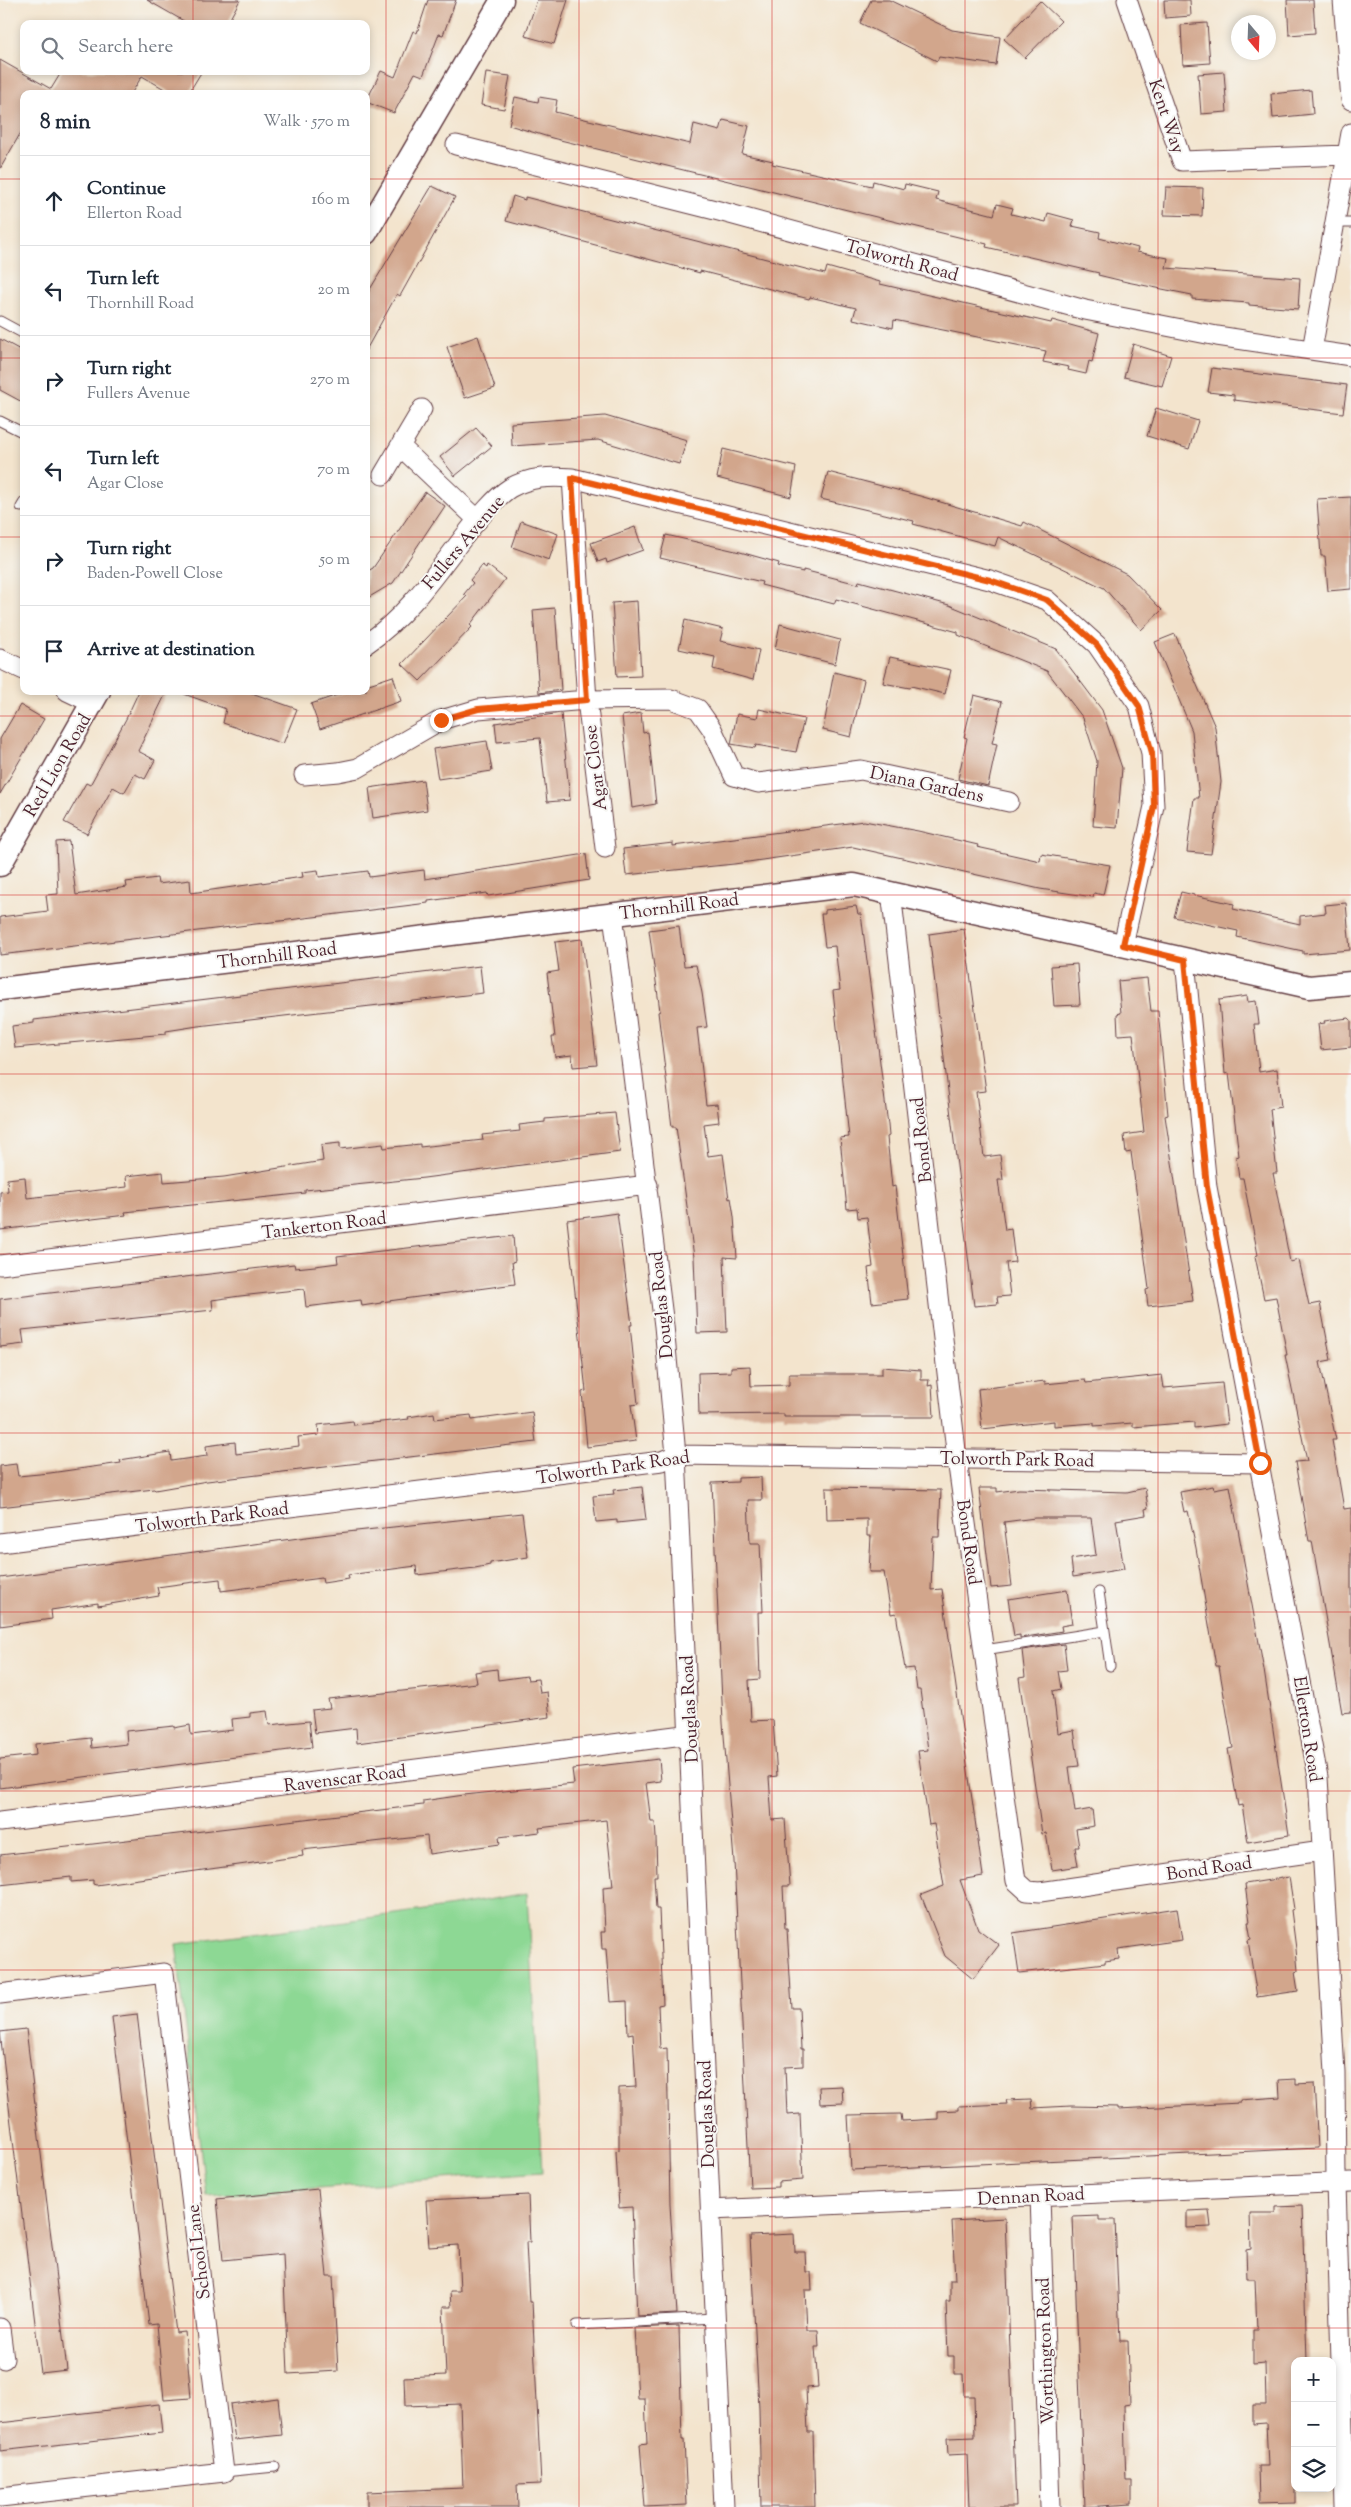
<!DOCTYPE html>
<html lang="en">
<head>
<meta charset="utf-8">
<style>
	body { margin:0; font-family:"Sorts Mill Goudy",serif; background:#f6f6f7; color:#1f2937 }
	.controls { position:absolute; right:15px; bottom:15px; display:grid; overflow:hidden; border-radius:10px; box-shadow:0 2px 8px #0003 }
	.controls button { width:45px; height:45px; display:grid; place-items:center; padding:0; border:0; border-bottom:1px solid #e0e1e3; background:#fff; color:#1f2937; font:25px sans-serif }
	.compass { position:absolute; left:1231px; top:15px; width:45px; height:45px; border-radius:50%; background:#fff; box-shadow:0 2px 8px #0003; rotate:161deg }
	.stop { position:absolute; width:15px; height:15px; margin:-11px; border:4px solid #ea580c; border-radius:50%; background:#fff }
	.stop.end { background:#ea580c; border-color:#fff; box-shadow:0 1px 5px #0008 }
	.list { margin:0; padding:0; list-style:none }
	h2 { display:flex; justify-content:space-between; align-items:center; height:65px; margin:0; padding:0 20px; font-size:21px }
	h2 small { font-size:16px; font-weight:400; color:#747a83 }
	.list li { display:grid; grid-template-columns:32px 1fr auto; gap:15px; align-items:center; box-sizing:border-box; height:90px; padding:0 20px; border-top:1px solid #e0e1e3 }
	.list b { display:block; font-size:19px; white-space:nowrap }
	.list p { margin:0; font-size:16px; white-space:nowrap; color:#747a83 }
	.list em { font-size:16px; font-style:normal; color:#747a83 }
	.icon { flex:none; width:28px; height:28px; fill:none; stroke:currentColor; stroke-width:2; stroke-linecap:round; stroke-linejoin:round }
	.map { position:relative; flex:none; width:1351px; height:2507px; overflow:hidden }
	.search { position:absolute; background:#fff; box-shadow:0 2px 8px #0003; left:20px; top:20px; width:350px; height:55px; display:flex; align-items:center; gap:12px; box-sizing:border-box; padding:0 18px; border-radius:10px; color:#747a83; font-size:19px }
	.panel { position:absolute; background:#fff; box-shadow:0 2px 8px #0003; left:20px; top:90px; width:350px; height:605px; border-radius:10px }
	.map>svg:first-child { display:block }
</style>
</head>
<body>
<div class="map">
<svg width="1351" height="2507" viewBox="0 0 1351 2507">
	<rect width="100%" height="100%" fill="#f6f6f2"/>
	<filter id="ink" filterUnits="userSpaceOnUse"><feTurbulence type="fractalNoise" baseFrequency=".02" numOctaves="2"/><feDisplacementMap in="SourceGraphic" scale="10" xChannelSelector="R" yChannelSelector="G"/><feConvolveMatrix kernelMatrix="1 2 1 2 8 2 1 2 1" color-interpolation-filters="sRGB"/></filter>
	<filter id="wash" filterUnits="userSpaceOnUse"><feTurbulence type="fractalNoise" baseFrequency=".0096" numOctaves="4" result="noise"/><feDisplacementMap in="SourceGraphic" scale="20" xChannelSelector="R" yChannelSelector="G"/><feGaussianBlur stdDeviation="1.12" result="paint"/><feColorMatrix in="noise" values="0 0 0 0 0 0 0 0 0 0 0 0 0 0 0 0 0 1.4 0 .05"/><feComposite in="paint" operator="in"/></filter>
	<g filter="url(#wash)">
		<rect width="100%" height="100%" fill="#f3e4cd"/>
		<path fill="#8dd894" stroke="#6c7c60" d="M527,1893L542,2172L206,2196L176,1944L337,1923L338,1922L453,1906Z"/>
		<g id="blocks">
			<path fill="#d2a68c" d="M147,0H240L227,24H189Z
				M428,0H456L443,35L439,34L423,76L415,73L394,113L366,102L381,71L395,77L413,31L417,33Z
				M537,0H568L554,44L525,36Z
				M871,0H889L952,30L1000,37L996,65L939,57L937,61L860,23Z
				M1164,0H1190L1191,16L1165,18Z
				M1287,0H1313L1315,33L1289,35Z
				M1040,1L1061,21L1025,58L1004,39Z
				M1207,23L1210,63L1183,65L1181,25Z
				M0,60L51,89L62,71H202L188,94H173L142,76L131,94H24V127L0,169Z
				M1224,72L1227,112L1201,114L1198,74Z
				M486,73L510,76L504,109L481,105Z
				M1311,90L1313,114L1273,118L1271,94Z
				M515,97L538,102L539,97L557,100L555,112L690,144L694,124L720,131L723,120L749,126L742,154L773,161L772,164L872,186L873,181L904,189L905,184L938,192L936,200L994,215L997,204L1013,208L1011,214L1046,222L1048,213L1074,220L1072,226L1100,232L1099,238L1138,248L1137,252L1168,258L1166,268L1300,278L1298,309L1249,305V303L1192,299V295L1127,282L1098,275L1099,273L986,247L987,244L552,138L509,125Z
				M432,186L455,197L400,296L397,294L366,350V296Z
				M1166,187L1203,188L1202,216L1164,215Z
				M513,196L525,200V197L825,274L827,267L880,282V284L1051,323L1052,320L1099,333L1092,362L1089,361L1086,374L1068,370L1069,367L1043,362L1046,351L894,320L893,328L853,319L856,308L810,297L809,299L700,271V273L506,221Z
				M478,336L495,388L465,398L447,347Z
				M0,339L24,352V403L0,390Z
				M1133,344L1171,356L1162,386L1124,377Z
				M1212,368L1347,385L1343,413L1234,400V395L1208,392Z
				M1156,408L1198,421L1189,449L1147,436Z
				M605,416L687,440L679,464L598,440L512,446L511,423Z
				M476,428L492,446L455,476L440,457Z
				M723,449L796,467L791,497L717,478Z
				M828,472L920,496L1022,526L1024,522L1127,574L1162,610L1141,630L1104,588L998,537L995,546L913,524L914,521L821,499Z
				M425,492L445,506L435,521L433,520L434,521L393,583L366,599V572L373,568Z
				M1351,497V589L1328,591L1325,556H1321L1317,499Z
				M521,521L558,534L549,560L512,547Z
				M635,527L643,550L607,563L606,559L598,562L591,543Z
				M666,535L740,552L779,563L778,566L803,572V570L858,584L859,581L949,605L1056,649L1102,710L1122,768L1117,828L1093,826L1097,761L1083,718L1047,671L958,635V632L836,599L834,604L761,585L762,582L660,558Z
				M482,565L486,568L487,565L505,579L470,625L472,627L420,681L402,664L467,596L464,594L473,583L470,580Z
				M637,601L641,676L617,677L612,603Z
				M555,608L561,690L539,693L533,610Z
				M685,620L723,629L720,641L759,650L753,680L713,669L715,657L679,649Z
				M780,624L840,640L835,664L775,649Z
				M1175,634L1215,727L1221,782L1211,854L1187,852L1194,798H1199L1192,731L1155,642Z
				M890,657L951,670L945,694L911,686L910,688L883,683Z
				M834,672L864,680L851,737L823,730Z
				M393,676L401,701L320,729L311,704L349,691H366V685Z
				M139,691H167L138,751L155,760L145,779L135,774L124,793L113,787L87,834L64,822L86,783L90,785L126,719Z
				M184,691H246L297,709L283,744L223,723L226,709L184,694Z
				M974,695L1002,702L992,743L997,744L988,786L958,779L967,738L964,737Z
				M20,705L44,719L0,794V739Z
				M759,709L804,719L796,752L756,745L755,748L731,744L737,714L757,718Z
				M561,713L570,800L547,802L540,738L497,742L495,723Z
				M641,713L643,733L648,732L656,804L632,808L622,716Z
				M487,741L492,771L438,779L433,749Z
				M423,780L427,810L373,818L369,788Z
				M864,821L918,831L978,845L977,847L1040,861L1041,854L1110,865L1103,895L1094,893L1093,897L1040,889L853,847L734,864L626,875L623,849L673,843V846Z
				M69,841L76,895L127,887L126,882L157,878L158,884L190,880L191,893L303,877L302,872L318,870L319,877L368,871L369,877L424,870L425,879L586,854L589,880L488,896L487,893L428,901V903L404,906L0,955V917L48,911L46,895L58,894L56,842Z
				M1181,892L1234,904L1233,909L1300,924V916L1326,913L1325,905L1346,903L1350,950L1303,954V951L1237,937L1238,931L1174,917Z
				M856,906L858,914H861L888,1125L889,1136L887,1137L892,1187L895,1186L908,1299L872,1303L868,1268L873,1267L867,1217L858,1218L857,1208L847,1209L840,1138L849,1137L833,991L840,990L835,946L825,947L821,914H825V910Z
				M679,926L684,966L696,965L702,993L707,1027L697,1028L706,1105L717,1104L719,1122L704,1124L708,1156L723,1154L729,1199L731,1198L734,1217L737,1258L724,1257L727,1332L697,1333L694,1257L676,1127H672L658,1012L660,1011L649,930Z
				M964,929L986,1091L976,1092L984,1157L1000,1155L1003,1180H998L1005,1230L1011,1229L1015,1262L1006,1263L1010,1296L997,1297L998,1304L974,1306L929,934Z
				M582,939L597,1065L573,1067L572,1055L555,1057L552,1037H555L547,973L559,971L555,942Z
				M1077,964L1080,1005L1054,1006L1051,966Z
				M480,966L483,993L198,1026L166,1031V1034L15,1048L12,1026L34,1023V1020Z
				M1147,978L1151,1011H1158L1168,1115L1165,1116L1193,1301L1148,1306L1146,1290L1149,1289L1131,1152L1126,1153L1124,1135L1144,1132L1133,1034L1118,1035L1117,1014L1121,1013L1118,981Z
				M1247,996L1248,1002L1256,1001L1259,1024H1254L1259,1072L1277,1069L1281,1107L1270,1109L1277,1173H1273L1290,1262L1299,1260L1309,1305L1320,1303L1331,1360L1320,1362L1336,1440H1332L1344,1509L1351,1508V1712L1342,1713L1312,1541H1309L1305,1519L1295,1462L1307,1461L1285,1355H1287L1276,1297L1264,1299L1255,1256L1258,1255L1243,1178H1239L1236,1157L1239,1156L1229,1073L1225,1074L1219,1000Z
				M1349,1018L1351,1020V1047L1321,1050L1318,1024L1325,1023L1324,1021Z
				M615,1113L620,1152L424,1178L305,1190V1193L279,1196L125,1212L126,1215L0,1230V1192L8,1191L7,1179L25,1177L27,1198L127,1187L126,1176L163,1172L164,1182L224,1177L323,1161L321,1145L340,1143V1149L383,1144L384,1148L420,1144V1147L483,1140L482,1135L520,1131L519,1125L545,1122V1119Z
				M617,1213L632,1325H630L638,1404L631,1405L636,1441L587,1447L582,1392L586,1391L567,1220Z
				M513,1236L515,1261L512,1262L515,1284L381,1302V1303L362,1306L361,1300L306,1307L304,1289L240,1296L212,1300L213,1310L22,1330L24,1344L0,1347V1299L294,1264L295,1268L315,1266L338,1263L337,1256Z
				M750,1366L751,1386L789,1385V1374H882V1367L921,1370V1380H929L928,1386L932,1385L934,1417H784V1414L699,1415L698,1373L731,1372V1367Z
				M1162,1375L1164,1388L1222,1383L1227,1424L1194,1428V1422L1133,1427V1423L1094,1426V1423L1054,1426V1421L982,1429L978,1389L1045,1381V1384L1085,1380L1086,1383Z
				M532,1412L536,1442L207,1481L155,1490L154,1489L0,1507V1466L16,1464L18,1476L50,1473L121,1463L120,1460L170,1452L171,1461L207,1456L206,1446L235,1442L236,1454L299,1446L298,1437L319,1435L318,1425L353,1421L354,1425L409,1419L408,1417L434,1413L435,1419L471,1415L472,1420Z
				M761,1477L762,1500H748L750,1543H760L763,1612H758L760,1679L749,1680L751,1721L773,1720L777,1776L769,1777L772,1820L785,1819L790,1886H783L785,1929H787L792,2008H799L801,2049H803V2066L785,2067L787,2115L800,2114L803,2180L778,2182V2187L750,2188L734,1861L723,1723L712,1483L738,1482V1478Z
				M1213,1486L1214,1489L1230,1486L1264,1670L1289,1835L1248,1842L1242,1805L1238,1806L1228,1749L1233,1748L1219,1666H1216L1196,1548L1188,1511L1184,1512L1180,1492Z
				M642,1487L646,1520L617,1523V1520L596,1522L593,1496L614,1494L613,1490Z
				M826,1488L941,1490L939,1537H933L931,1590L942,1589L983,1876L960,1880L978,1929L999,1945L973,1979L945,1956L921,1895L944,1886L934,1824L929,1825L918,1751L928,1750L920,1690H917L914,1668L905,1669L896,1613L891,1614L884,1572H869L871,1536H867V1519L827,1520Z
				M979,1488H997V1492L1019,1489L1127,1492L1145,1488L1148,1508L1145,1509L1146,1515L1116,1520L1124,1569L1073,1577L1071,1559L1096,1555L1091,1518H1035L1004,1522L1012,1586L991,1588Z
				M522,1513L528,1557L490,1563V1565L475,1568L417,1575L416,1566L348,1575L349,1579L323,1583L322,1578L221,1591L220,1579L194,1582L157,1587L159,1596L98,1606V1603L51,1610L52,1619L0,1626V1578L329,1534Z
				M1067,1590L1072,1624L1061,1626L1062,1631L1020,1638V1635L1014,1636L1008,1599Z
				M1064,1644L1067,1670L1058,1671L1061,1689L1053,1691L1058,1733L1074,1730L1079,1766L1069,1767L1075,1812L1092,1809L1094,1826L1076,1829L1079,1847H1075L1078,1866L1052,1870L1046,1833L1042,1834L1019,1678L1025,1677L1022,1650Z
				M497,1669L498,1680L527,1676L528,1680L538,1679L540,1693L547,1692L550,1717L357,1743L356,1728L315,1733L312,1710L330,1708L328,1699L477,1683L475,1672Z
				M267,1711L269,1725L309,1721L312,1747L0,1788V1759L36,1755L35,1744L91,1738L92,1748L127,1744L126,1731L174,1726V1728L190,1725L191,1735L233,1730L232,1719L250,1717V1713Z
				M659,1759L661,1781L646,1783L651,1822H655L656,1838L657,1876H654L656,1909H659L663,2004L658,2005L660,2049L667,2048L670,2205L677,2314L637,2316L632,2207L619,2208L616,2151L619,2150V2088L636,2087L633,2033L628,2034L627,2001L610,2002L606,1949H602L601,1932H605L603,1887L613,1886L606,1820L539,1828L540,1832L499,1837L500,1844L429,1854L427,1836L302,1850L303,1856L96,1885L93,1884V1880L71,1882V1877L0,1885V1855L423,1805V1801L464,1795L574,1784L572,1769Z
				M1289,1877L1294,1909L1291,1910L1296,1949L1298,1971L1295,1972L1298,1991L1257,1997L1248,1940L1251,1939L1248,1922H1250L1245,1884Z
				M1177,1908L1182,1940L1118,1949L1119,1959L1105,1961V1963L1019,1973L1013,1933Z
				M137,2014L176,2333L185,2332L191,2398L164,2400L157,2324L149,2325L112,2017Z
				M26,2029L67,2370L41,2373L0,2032Z
				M1296,2079V2084L1314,2083L1318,2148L851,2170L848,2115L901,2114L902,2121L938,2119V2111L959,2110V2106L1007,2104L1006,2100L1031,2099L1032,2108L1071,2106L1118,2107V2109L1240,2103V2100L1280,2097L1279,2080Z
				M842,2086L843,2103L820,2104L819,2087Z
				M318,2189L327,2276H333L338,2371L288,2374L283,2254L223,2260L217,2199Z
				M528,2195L530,2242H526L529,2302H532L541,2484L517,2485L518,2507H367V2492L463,2488L460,2404L405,2406L404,2377L446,2375L443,2307H451L450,2291H460L458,2245L429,2247L426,2200Z
				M1302,2206L1307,2361H1295V2502L1259,2503L1258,2466H1268L1266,2423L1253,2424V2405H1266L1265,2363L1253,2364V2330H1257L1255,2279H1247L1246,2250L1251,2249L1250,2213H1275V2207Z
				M1209,2210L1211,2227L1187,2228V2211Z
				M1099,2216V2220H1115L1120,2341H1128L1130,2404L1124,2405L1125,2453L1126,2480H1132V2504L1084,2507L1073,2217Z
				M1005,2218L1016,2507H969L967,2454L948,2455L947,2438L975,2437L974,2396H964L963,2374H954V2356H948L946,2301H950V2280H955L952,2221Z
				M794,2234L795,2252H805L806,2272H811L812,2290H805L807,2330H818L819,2347H815L818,2387L806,2388L808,2432H813L815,2507H761L759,2408L750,2236Z
				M679,2326L682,2440H684L687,2505L645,2507L640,2444L647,2443L645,2399H638L634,2328Z
				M278,2398L282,2435L235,2440L230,2404Z
				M159,2404L162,2433L0,2451V2423Z"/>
		</g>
	</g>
	<g filter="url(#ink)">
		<use href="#blocks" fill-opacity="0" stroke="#633d43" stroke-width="1"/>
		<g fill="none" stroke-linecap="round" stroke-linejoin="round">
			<defs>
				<path id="service" d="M1336,223H1351
					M0,321L24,334
					M0,421L24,433
					M21,507L24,502
					M1105,1631L1110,1666
					M984,1650L1105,1631L1099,1592
					M577,2325L715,2318
					M224,2472L275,2467"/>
				<path id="minor" d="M1127,0L1182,161L1347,155
					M1343,0L1351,100
					M456,145L719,211L1085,310L1217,336L1351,356
					M1312,350L1351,133
					M400,446L478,520
					M383,475L422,409
					M572,478L587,700L605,848
					M366,644C406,617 434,576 463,538C475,523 494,498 510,488C530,477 550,476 572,478L990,580L1047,600L1097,645L1139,706L1151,753L1154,806L1123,945
					M0,659L24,670
					M67,691L92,703
					M304,775L338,772L358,768L441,720L478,709L587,700L671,699L698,709L712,729L734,776L758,783L861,770L1009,802
					M891,892L957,1459L1016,1881L1027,1891L1040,1892L1322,1851
					M613,914L664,1326L676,1455L724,2507
					M1185,960L1207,1187L1318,1777L1335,2073L1336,2182L1345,2507
					M0,1265L648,1185
					M0,1543L662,1461L676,1455L1260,1463
					M0,1822L691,1734
					M0,1994L164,1973L224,2472L0,2497
					M1040,2196L1050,2507
					M710,2210L1351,2182
					M0,2328L4,2359"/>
				<path id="tertiary" d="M366,233L502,0
					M0,865L99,691
					M0,989L854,885L1309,987L1351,983"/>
			</defs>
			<use href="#service" stroke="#633d43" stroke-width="11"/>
			<use href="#minor" stroke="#633d43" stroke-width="21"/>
			<use href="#tertiary" stroke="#633d43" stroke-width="25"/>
			<use href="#service" stroke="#fff" stroke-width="9"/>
			<use href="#minor" stroke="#fff" stroke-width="19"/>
			<use href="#tertiary" stroke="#fff" stroke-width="22"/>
		</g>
	</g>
	<g fill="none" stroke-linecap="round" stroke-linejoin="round" filter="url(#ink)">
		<path stroke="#ea580c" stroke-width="6" d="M441,720L478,709L587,700L572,478L990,580L1047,600L1097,645L1139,706L1152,753L1154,806L1123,945L1185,960L1207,1187L1260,1463"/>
	</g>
	<path fill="none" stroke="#d62828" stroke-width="1" stroke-opacity="0.55" d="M193,0V24M386,0V2507M579,0V2507M772,0V2507M965,0V2507M1158,0V2507M193,71V94M0,179H24M366,179H1351M0,358H24M366,358H1351M0,537H24M366,537H1351M193,691V2507M0,716H1351M0,895H1351M0,1074H1351M0,1254H1351M0,1433H1351M0,1612H1351M0,1791H1351M0,1970H1351M0,2149H1351M0,2328H1351"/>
	<g text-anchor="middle" stroke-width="4" stroke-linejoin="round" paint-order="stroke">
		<g font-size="18" fill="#4a1f2b" stroke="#f6f6f2">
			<text transform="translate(1167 116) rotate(71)" y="6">Kent Way</text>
			<text transform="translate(902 260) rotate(15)" y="6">Tolworth Road</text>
			<text transform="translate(463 542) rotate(-50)" y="6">Fullers Avenue</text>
			<text transform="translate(57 765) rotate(-60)" y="6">Red Lion Road</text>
			<text transform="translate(595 768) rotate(-97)" y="6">Agar Close</text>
			<text transform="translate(927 784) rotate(12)" y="6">Diana Gardens</text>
			<text transform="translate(679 906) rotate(-7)" y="6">Thornhill Road</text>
			<text transform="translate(277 955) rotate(-7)" y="6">Thornhill Road</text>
			<text transform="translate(921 1140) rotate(-96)" y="6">Bond Road</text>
			<text transform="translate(324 1225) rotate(-7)" y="6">Tankerton Road</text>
			<text transform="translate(661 1305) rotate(-96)" y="6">Douglas Road</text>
			<text transform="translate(1017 1459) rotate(1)" y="6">Tolworth Park Road</text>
			<text transform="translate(613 1467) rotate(-8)" y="6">Tolworth Park Road</text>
			<text transform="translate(212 1517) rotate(-7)" y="6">Tolworth Park Road</text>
			<text transform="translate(969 1542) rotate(82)" y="6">Bond Road</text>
			<text transform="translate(689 1709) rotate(-93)" y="6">Douglas Road</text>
			<text transform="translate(1308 1729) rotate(81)" y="6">Ellerton Road</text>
			<text transform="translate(345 1778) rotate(-7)" y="6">Ravenscar Road</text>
			<text transform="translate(1209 1868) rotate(-8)" y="6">Bond Road</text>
			<text transform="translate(706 2114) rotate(-92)" y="6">Douglas Road</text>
			<text transform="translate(1031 2196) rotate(-3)" y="6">Dennan Road</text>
			<text transform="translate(198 2252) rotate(-97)" y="6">School Lane</text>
			<text transform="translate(1045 2351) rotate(-92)" y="6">Worthington Road</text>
		</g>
	</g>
</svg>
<div class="controls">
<button>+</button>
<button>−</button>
<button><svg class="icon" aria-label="layers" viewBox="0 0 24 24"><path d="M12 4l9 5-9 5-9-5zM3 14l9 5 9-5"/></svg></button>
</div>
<svg class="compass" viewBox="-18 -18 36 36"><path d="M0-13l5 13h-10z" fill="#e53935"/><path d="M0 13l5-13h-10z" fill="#747a83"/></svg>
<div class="stop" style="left:1260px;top:1463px"></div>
<div class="stop end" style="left:441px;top:720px"></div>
<div class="search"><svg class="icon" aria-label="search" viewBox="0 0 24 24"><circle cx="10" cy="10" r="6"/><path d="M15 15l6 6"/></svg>Search here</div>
<section class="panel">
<h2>8 min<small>Walk · 570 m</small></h2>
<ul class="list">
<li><svg class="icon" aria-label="ahead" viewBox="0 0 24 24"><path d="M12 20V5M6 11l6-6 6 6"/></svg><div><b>Continue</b><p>Ellerton Road</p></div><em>160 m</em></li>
<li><svg class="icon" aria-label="left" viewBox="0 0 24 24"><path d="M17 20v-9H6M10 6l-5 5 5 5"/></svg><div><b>Turn left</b><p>Thornhill Road</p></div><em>20 m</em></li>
<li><svg class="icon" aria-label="right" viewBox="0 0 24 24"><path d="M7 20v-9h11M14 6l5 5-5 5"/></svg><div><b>Turn right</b><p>Fullers Avenue</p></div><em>270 m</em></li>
<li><svg class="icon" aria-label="left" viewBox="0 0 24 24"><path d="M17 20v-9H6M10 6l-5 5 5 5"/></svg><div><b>Turn left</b><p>Agar Close</p></div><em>70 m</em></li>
<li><svg class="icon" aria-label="right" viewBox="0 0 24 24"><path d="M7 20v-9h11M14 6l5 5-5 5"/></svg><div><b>Turn right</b><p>Baden-Powell Close</p></div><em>50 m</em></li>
<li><svg class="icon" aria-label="arrive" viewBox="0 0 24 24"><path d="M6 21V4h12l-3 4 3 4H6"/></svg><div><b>Arrive at destination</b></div></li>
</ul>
</section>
</div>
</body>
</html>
